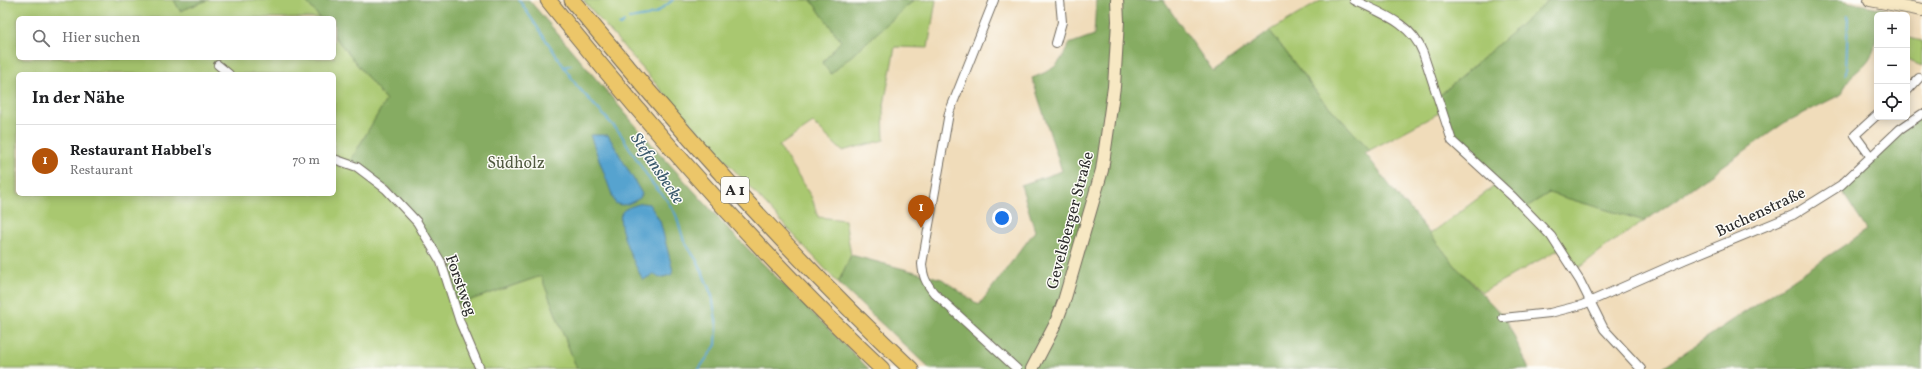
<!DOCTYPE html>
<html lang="de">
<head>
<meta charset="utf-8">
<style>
	body { margin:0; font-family:Vollkorn,serif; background:#f2f2f2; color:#202124 }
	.controls { position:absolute; right:12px; top:12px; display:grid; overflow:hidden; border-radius:6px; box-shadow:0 2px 10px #0003 }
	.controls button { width:36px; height:36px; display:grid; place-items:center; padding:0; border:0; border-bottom:1px solid #e0e0e0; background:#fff; color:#202124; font:20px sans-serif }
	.you { position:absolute; left:1002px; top:218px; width:14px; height:14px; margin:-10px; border:3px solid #fff; border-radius:50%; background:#1a73e8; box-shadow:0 0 0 6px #1a73e833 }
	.badge { display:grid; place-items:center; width:26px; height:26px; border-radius:50%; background:#b45309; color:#fff; font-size:13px; font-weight:700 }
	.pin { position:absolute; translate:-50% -33px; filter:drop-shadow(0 1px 2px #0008) }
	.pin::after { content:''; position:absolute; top:21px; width:14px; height:12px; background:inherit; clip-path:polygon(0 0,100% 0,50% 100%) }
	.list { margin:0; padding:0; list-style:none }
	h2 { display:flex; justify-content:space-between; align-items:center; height:52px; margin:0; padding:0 16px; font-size:17px }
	h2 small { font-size:13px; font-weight:400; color:#757577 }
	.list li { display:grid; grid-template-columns:26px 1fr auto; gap:12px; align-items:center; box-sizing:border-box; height:72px; padding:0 16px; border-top:1px solid #e0e0e0 }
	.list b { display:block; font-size:15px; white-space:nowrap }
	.list p { margin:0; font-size:13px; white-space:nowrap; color:#757577 }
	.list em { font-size:13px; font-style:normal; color:#757577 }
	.icon { flex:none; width:22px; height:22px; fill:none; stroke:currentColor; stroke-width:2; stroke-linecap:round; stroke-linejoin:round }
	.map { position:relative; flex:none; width:1922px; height:369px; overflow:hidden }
	.search { position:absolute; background:#fff; box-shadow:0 2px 10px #0003; left:16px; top:16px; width:320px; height:44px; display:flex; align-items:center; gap:10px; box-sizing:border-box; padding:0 14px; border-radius:6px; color:#757577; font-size:15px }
	.panel { position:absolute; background:#fff; box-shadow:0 2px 10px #0003; left:16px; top:72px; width:320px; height:124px; border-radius:6px }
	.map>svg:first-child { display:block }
</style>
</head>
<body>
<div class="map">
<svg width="1922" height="369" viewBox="0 0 1922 369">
	<rect width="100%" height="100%" fill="#fdfcf7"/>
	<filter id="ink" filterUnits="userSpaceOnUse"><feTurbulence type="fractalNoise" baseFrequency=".025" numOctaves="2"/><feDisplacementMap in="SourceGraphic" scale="8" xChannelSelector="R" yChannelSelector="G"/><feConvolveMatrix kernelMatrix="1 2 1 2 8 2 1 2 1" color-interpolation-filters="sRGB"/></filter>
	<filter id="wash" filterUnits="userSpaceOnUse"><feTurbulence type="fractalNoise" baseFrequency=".012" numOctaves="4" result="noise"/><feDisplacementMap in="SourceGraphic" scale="16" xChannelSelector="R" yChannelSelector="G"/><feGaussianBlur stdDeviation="0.9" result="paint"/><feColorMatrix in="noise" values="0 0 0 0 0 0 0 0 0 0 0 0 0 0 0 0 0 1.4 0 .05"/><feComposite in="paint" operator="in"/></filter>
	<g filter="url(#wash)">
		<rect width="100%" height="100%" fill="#f0dcba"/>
		<path fill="#a9c870" stroke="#6a7a4e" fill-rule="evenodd" d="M0,0H174L180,11L208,0H305L320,18H18V58H334V36L386,100L351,160C373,180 397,199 415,222C434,247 445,276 456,305L541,276L577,369H0ZM18,74H334V194H18Z
			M583,0H811L841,41L822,63L831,74L914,0H936L928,48L895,47L883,110L884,140L842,151L813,123L779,146L812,198L818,217L845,220L851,255L838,283L677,108Z
			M1322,0H1549L1438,97L1439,113L1370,150L1320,97L1270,31Z
			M1909,38L1922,41V66L1907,60V39Z
			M1496,185L1523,209L1549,193L1645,221L1608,245L1576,270L1563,247L1482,292L1457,268L1430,234Z"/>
		<path fill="#86ac62" stroke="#586c46" d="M174,0H208L180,11Z
			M305,0H529L653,146L733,234L869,369H577L541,276L456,305L443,262L389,189L351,160L386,100L334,36V18H320Z
			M811,0H914L831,74L822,63L841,41Z
			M1096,0H1163L1213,72L1270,31L1319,96L1370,150L1365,153L1403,203L1406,204L1457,268L1506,319L1529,369H930L838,283L851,255L942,279L979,305L1035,231L1021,185L1062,171L1032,78C1055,69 1059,66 1069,44L1094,35Z
			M1549,0H1839L1884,9L1882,15H1877C1877,31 1878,50 1866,63C1854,76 1848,75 1842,94L1784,123L1645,221L1549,193L1526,207L1454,140L1438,97Z
			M1922,116V369H1660L1867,230L1841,190L1905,129Z"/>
		<path fill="#56a3cf" stroke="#40677d" d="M590,135H608L642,194L640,198C632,202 624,208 615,203Z
			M642,203L649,204L660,221L673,271L671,275L659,278L654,274L643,280C637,269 614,224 622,212C626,207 636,205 642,203Z"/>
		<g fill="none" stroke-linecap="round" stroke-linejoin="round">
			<path stroke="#56a3cf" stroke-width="2" d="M519,0L577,86L620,133L651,182L666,199L676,215L684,241L699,264L712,296L717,326L716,345L699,369
				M629,19L647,16L656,13L673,0
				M619,26L624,22
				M564,67L571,65
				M1846,74L1848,15"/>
		</g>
	</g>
	<g filter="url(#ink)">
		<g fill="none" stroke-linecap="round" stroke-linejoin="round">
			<defs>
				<path id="minor" d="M994,0L949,113L922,264C923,277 926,283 934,293L1017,369
					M1354,0C1380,13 1412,23 1423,53L1452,141L1513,197L1551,236L1580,281L1604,329L1641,369
					M1056,43L1062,22L1060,0
					M218,65L229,74
					M1907,91L1919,78
					M1871,157L1855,135L1877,115
					M334,159L357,167L386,189L417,222L441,262L460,322L480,369
					M1503,318L1550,313L1582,305L1684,260L1793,215L1841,185L1900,129L1922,114"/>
				<path id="secondary" d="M1870,0L1922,10
					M1032,369L1055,325L1064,301L1102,170L1114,87L1118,21L1117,0"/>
				<path id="motorway" d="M548,0C651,129 761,255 882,369
					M572,0C678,129 789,254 911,369"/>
			</defs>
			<use href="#minor" stroke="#70695d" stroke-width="10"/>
			<use href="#secondary" stroke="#70695d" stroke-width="14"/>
			<use href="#motorway" stroke="#70695d" stroke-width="17"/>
			<use href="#minor" stroke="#fff" stroke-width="8"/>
			<use href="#secondary" stroke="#f7e8c3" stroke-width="12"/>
			<use href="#motorway" stroke="#ecc669" stroke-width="15"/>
		</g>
	</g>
	<g text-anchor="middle" stroke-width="3" stroke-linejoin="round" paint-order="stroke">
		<rect fill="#fdfcf7" stroke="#6a6a68" stroke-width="1" x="721" y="177" width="28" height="26" rx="3"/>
		<g font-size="15" font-weight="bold" fill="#2b2b2b">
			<text x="735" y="195">A 1</text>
		</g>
		<g font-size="16" fill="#515a40" stroke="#fdfcf7">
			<text x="516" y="168">Südholz</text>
		</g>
		<g font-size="16" fill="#2b2b2b" stroke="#fdfcf7">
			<text transform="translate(1760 211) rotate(-25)" y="6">Buchenstraße</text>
			<text transform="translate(1069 220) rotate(-75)" y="6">Gevelsberger Straße</text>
			<text transform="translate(462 285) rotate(70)" y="6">Forstweg</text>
		</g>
		<g font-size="17" font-style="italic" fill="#3c5b6d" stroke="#fdfcf7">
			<text transform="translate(658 168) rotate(56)" y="6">Stefansbecke</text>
		</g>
	</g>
</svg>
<div class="controls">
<button>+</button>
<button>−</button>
<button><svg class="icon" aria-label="locate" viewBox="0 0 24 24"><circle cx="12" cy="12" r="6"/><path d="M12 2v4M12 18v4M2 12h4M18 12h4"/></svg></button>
</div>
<div class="you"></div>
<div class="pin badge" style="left:921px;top:228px">1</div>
<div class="search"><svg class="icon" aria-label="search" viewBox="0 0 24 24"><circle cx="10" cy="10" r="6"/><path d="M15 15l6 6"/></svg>Hier suchen</div>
<section class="panel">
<h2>In der Nähe<small></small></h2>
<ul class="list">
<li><span class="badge">1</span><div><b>Restaurant Habbel's</b><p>Restaurant</p></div><em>70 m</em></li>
</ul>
</section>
</div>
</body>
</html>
